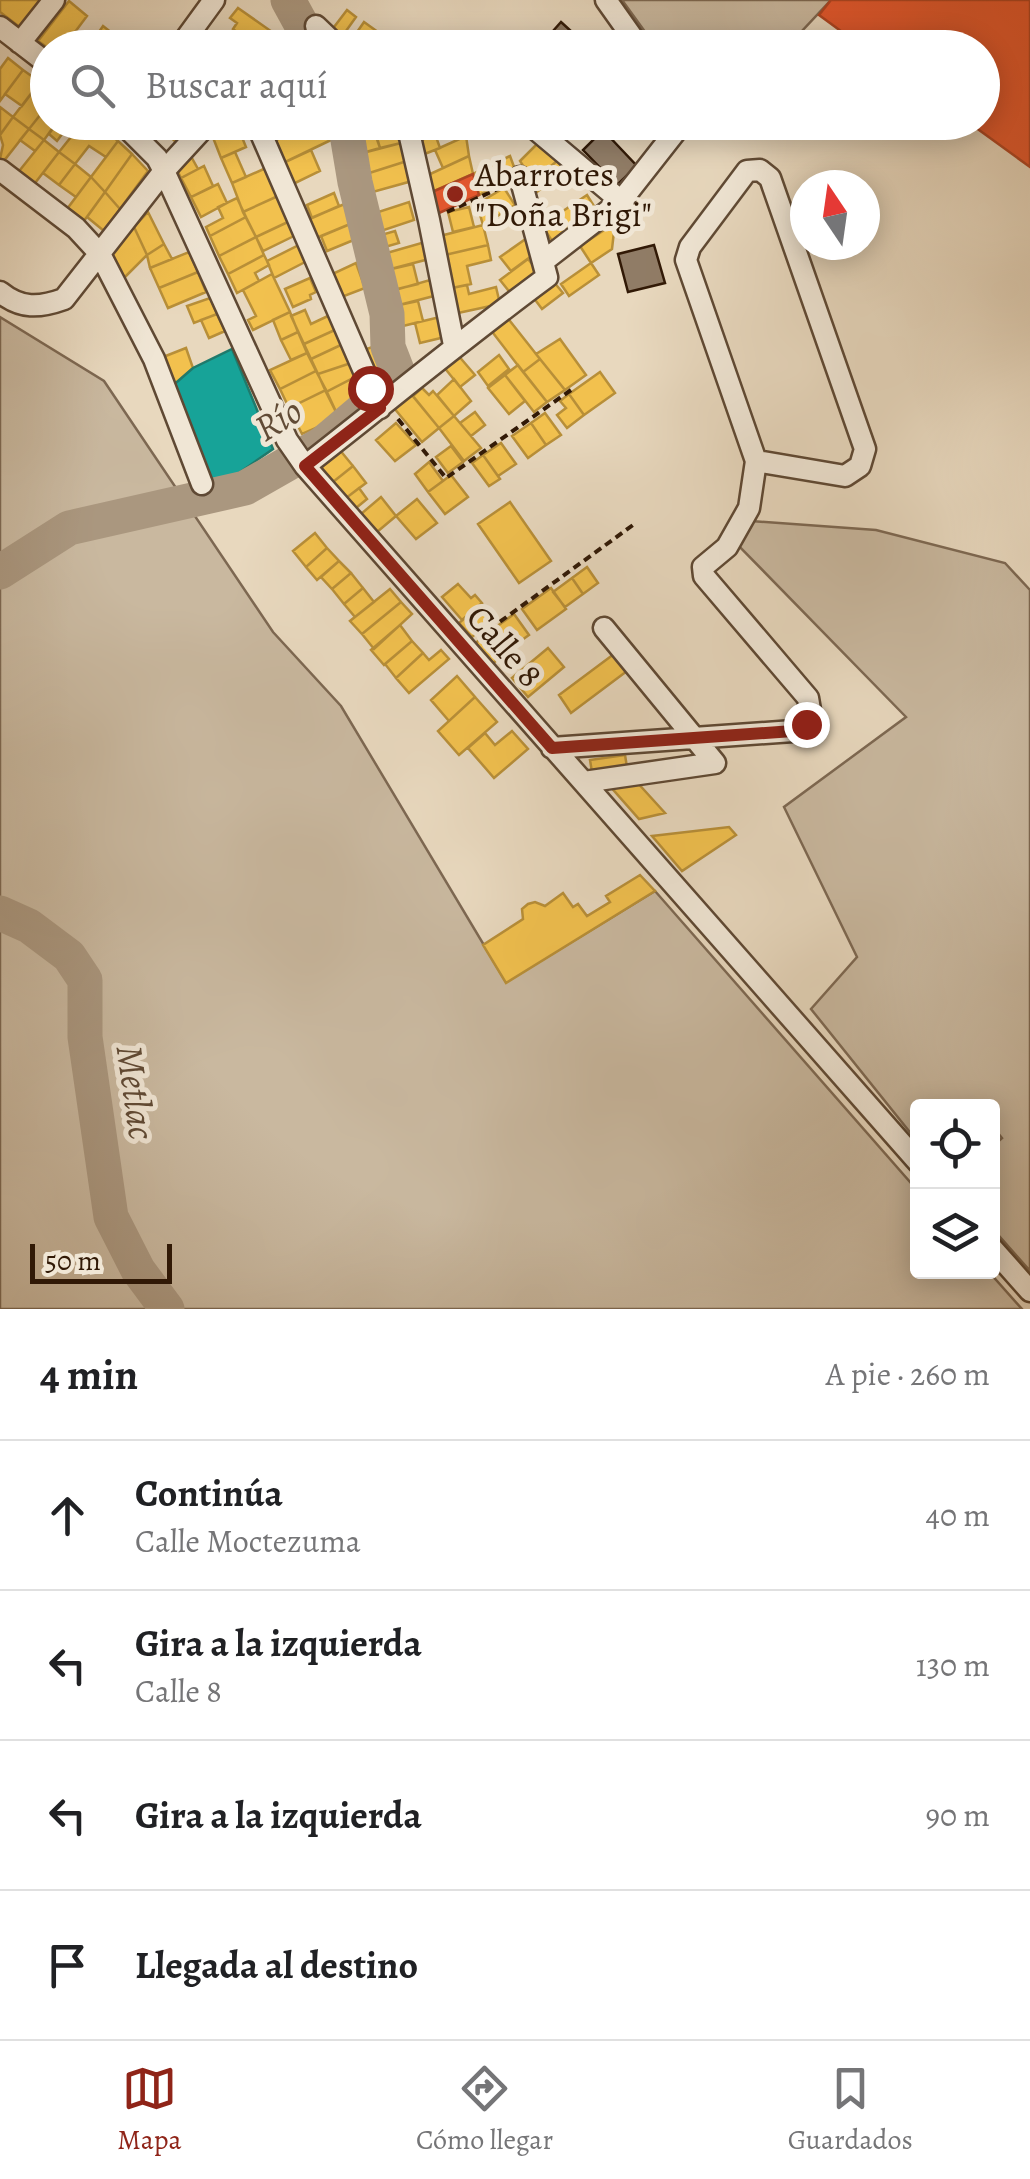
<!DOCTYPE html>
<html lang="es">
<head>
<meta charset="utf-8">
<style>
	body { margin:0; font-family:Alegreya,serif; background:#f6f6f6; color:#202124 }
	.controls { position:absolute; right:30px; bottom:30px; display:grid; overflow:hidden; border-radius:10px; box-shadow:0 5px 25px #0003 }
	.controls button { width:90px; height:90px; display:grid; place-items:center; padding:0; border:0; border-bottom:2px solid #e0e0e0; background:#fff; color:#202124; font:50px sans-serif }
	.compass { position:absolute; left:790px; top:170px; width:90px; height:90px; border-radius:50%; background:#fff; box-shadow:0 5px 25px #0003; rotate:347deg }
	.scale { position:absolute; left:30px; bottom:25px; width:142px; box-sizing:border-box; padding-left:10px; border:5px solid #311906; border-top:0; font-size:28px; line-height:35px; white-space:nowrap; color:#311906; -webkit-text-stroke:8px #f0e6d5; paint-order:stroke }
	.stop { position:absolute; width:30px; height:30px; margin:-22px; border:8px solid #8f2418; border-radius:50%; background:#fff }
	.stop.end { background:#8f2418; border-color:#fff; box-shadow:0 2px 10px #0008 }
	.list { margin:0; padding:0; list-style:none }
	h2 { display:flex; justify-content:space-between; align-items:center; height:130px; margin:0; padding:0 40px; font-size:42px }
	h2 small { font-size:32px; font-weight:400; color:#757577 }
	.list li { display:grid; grid-template-columns:65px 1fr auto; gap:30px; align-items:center; box-sizing:border-box; height:150px; padding:0 40px; border-top:2px solid #e0e0e0 }
	.list b { display:block; font-size:38px; white-space:nowrap }
	.list p { margin:0; font-size:32px; white-space:nowrap; color:#757577 }
	.list em { font-size:32px; font-style:normal; color:#757577 }
	.icon { flex:none; width:55px; height:55px; fill:none; stroke:currentColor; stroke-width:2; stroke-linecap:round; stroke-linejoin:round }
	.map { position:relative; flex:none; width:1030px; height:1309px; overflow:hidden }
	.search { position:absolute; background:#fff; box-shadow:0 5px 25px #0003; left:30px; right:30px; top:30px; height:110px; display:flex; align-items:center; gap:25px; box-sizing:border-box; padding:0 35px; border-radius:55px; color:#757577; font-size:38px }
	.sheet { height:730px; background:#fff }
	nav { display:flex; justify-content:space-around; align-items:center; box-sizing:border-box; height:140px; border-top:2px solid #e0e0e0; background:#fff; font-size:28px; color:#757577 }
	nav a { display:grid; justify-items:center; gap:5px }
	nav .on { color:#8f2418 }
	.map>svg:first-child { display:block }
</style>
</head>
<body>
<div class="map">
<svg width="1030" height="1309" viewBox="0 0 1030 1309">
	<rect width="100%" height="100%" fill="#e8d8be"/>
	<filter id="stains"><feTurbulence type="fractalNoise" baseFrequency=".002" numOctaves="4"/><feColorMatrix values="0 0 0 0 .2 0 0 0 0 .09 0 0 0 0 .02 0 0 0 .5 -.17"/></filter>
	<radialGradient id="worn" r=".72"><stop offset=".6" stop-color="#630" stop-opacity="0"/><stop offset="1" stop-color="#630" stop-opacity=".3"/></radialGradient>
	<path fill="#c9b89f" stroke="#7d6852" stroke-width="2.5" d="M622,0H831L786,48L656,47Z
		M0,317L104,381L273,632L341,706L506,982L655,891L917,1190L918,1272H989L1022,1309H0Z
		M751,521L876,530L1005,563L1030,590V1271L993,1229V1146L1002,1138L993,1127L992,1106H918L917,1141L811,1009L857,957L784,807L906,717L736,543Z"/>
	<path fill="#f2c14e" stroke="#b88f38" stroke-width="2.5" d="M0,0H42L21,28L0,12Z
		M69,1L87,16L63,48H48L38,41Z
		M238,8L275,34L266,48H257L233,29L237,23L230,18Z
		M347,10L356,17L341,38L331,31Z
		M364,22L378,32L367,48H346Z
		M103,26L131,48H88Z
		M239,34L257,48H228Z
		M8,58L23,70L0,101V69Z
		M23,70L40,82L22,106L5,94Z
		M40,82L48,88V105L29,129L13,117Z
		M48,105V122H57L44,140L29,129Z
		M0,107L13,117L0,135Z
		M13,117L29,129L3,162L0,159L3,145L0,135Z
		M57,122H71L57,141L49,134Z
		M83,122H94L118,141L106,157L89,146L75,164L59,152Z
		M136,122H161L165,126L153,141Z
		M168,122H177L189,135L179,145L162,129Z
		M314,122H324L331,140L281,164L272,142Z
		M371,122H392L401,143L380,148Z
		M237,125L246,147L221,158L212,135Z
		M29,129L44,140L35,151L20,140Z
		M375,131L380,148L359,154L354,137Z
		M434,131L440,148L422,155L419,143Z
		M466,136L469,156L443,168L435,150Z
		M44,140L59,152L32,187L16,175Z
		M118,141L132,154L105,192L91,177Z
		M401,143L407,161L363,175L359,154Z
		M537,144L557,161L533,181L520,161Z
		M311,150L320,171L291,185L281,164Z
		M188,151L198,169L181,178L174,164Z
		M59,152L75,164L59,185L43,173Z
		M235,152L246,177L232,183L221,158Z
		M132,154L148,171L120,209L105,192Z
		M469,156L473,174L432,192L428,175Z
		M510,156L517,175L479,195L473,174Z
		M407,161L412,181L369,193L363,175Z
		M557,161L570,176L558,186L552,180L532,196L528,185Z
		M75,164L91,177L76,197L59,185Z
		M204,166L213,186L191,197L181,178Z
		M266,168L278,196L243,212L232,183Z
		M91,177L105,192L81,225L64,213Z
		M218,184L227,203L201,217L191,197Z
		M504,188L515,205L483,225L477,204Z
		M105,192L120,209L104,231L87,217Z
		M334,193L339,206L312,218L307,205Z
		M587,195L597,211L552,241L542,225Z
		M278,196L290,221L256,237L243,212Z
		M237,198L246,217L210,236L206,227L223,218L218,207Z
		M409,202L414,220L375,233L369,215Z
		M347,203L355,222L312,240L304,221Z
		M469,207L474,227L453,232L448,212Z
		M148,212L164,244L147,255L134,227Z
		M246,217L256,237L219,256L210,236Z
		M290,221L296,235L263,251L256,237Z
		M355,222L361,237L327,251L321,236Z
		M615,223L612,249L591,263L580,246Z
		M483,225L488,245L445,255L440,236Z
		M134,227L147,255L122,280L110,253Z
		M395,231L399,243L385,247L381,235Z
		M256,237L264,255L228,274L219,256Z
		M527,238L537,252L511,271L500,257Z
		M425,242L429,259L383,271L380,255Z
		M164,244L172,259L150,268L147,255Z
		M299,245L307,261L274,278L267,261Z
		M488,245L491,260L467,266L471,284L452,288L445,255Z
		M189,252L198,272L159,288L150,268Z
		M264,255L269,265L255,273L259,281L237,293L228,274Z
		M528,259L540,274L512,295L500,280Z
		M356,263L365,288L339,298L328,276Z
		M591,263L599,275L569,296L561,284Z
		M413,264L418,284L389,291L383,271Z
		M198,272L206,292L168,308L159,288Z
		M272,274L290,312L253,330L248,320L256,316L243,290Z
		M310,278L316,292L310,295L311,299L293,307L285,289Z
		M430,280L434,296L399,305L395,290Z
		M553,281L563,293L542,309L533,297Z
		M467,285L469,294L496,287L500,304L458,313L452,288Z
		M210,298L217,314L194,323L187,306Z
		M418,301L423,321L395,328L393,320L402,318L399,305Z
		M305,310L311,324L330,315L337,329L304,344L291,316Z
		M290,312L298,332L281,340L273,320Z
		M217,314L225,331L209,338L201,320Z
		M506,316L540,359L523,372L490,329Z
		M440,317L445,337L420,343L415,323Z
		M337,329L343,344L311,359L304,344Z
		M298,332L307,353L291,360L281,340Z
		M560,339L586,375L565,390L536,354Z
		M343,344L351,363L318,374L311,359Z
		M375,346L382,368L372,373L361,351Z
		M186,348L193,368L170,388L158,359Z
		M307,353L316,371L280,389L270,370Z
		M457,354L475,375L460,387L443,366Z
		M499,355L509,369L488,386L478,372Z
		M540,359L565,390L547,402L523,372Z
		M351,363L357,376L326,392L318,374Z
		M518,365L547,402L534,412L505,375Z
		M316,371L326,390L289,408L280,389Z
		M600,372L615,393L584,415L569,394Z
		M505,375L525,401L509,414L488,388Z
		M357,376L365,396L339,418L326,392Z
		M454,379L471,401L454,416L437,395Z
		M422,388L429,395L433,391L454,416L439,428L413,396Z
		M326,390L339,418L302,434L289,408Z
		M411,394L439,428L422,442L394,408Z
		M569,394L584,415L567,428L557,415L566,408L560,401Z
		M475,412L485,425L471,436L460,423Z
		M545,413L561,435L546,445L531,423Z
		M454,416L481,448L464,461L439,428Z
		M396,423L416,445L395,461L376,440Z
		M531,423L546,445L528,458L512,436Z
		M501,443L516,464L498,476L483,455Z
		M451,446L463,462L448,473L436,457Z
		M339,449L353,466L333,482L319,467Z
		M483,455L500,479L489,486L472,463Z
		M429,462L443,481L428,492L415,474Z
		M353,466L366,483L346,498L333,482Z
		M451,475L468,497L445,514L428,492Z
		M359,488L367,499L356,508L346,498Z
		M381,497L396,516L377,532L361,514Z
		M417,499L437,523L416,539L396,516Z
		M510,502L551,561L519,583L478,524Z
		M315,533L327,548L306,567L293,551Z
		M327,548L339,561L317,580L306,567Z
		M339,561L351,573L332,589L321,577Z
		M587,567L598,583L583,594L572,578Z
		M351,573L363,588L344,604L332,589Z
		M572,578L583,594L565,607L553,592Z
		M458,584L471,598L475,595L482,603L462,620L442,597Z
		M363,588L374,602L355,617L344,604Z
		M551,588L566,609L537,630L522,609Z
		M390,589L401,602L362,634L350,621Z
		M401,602L412,614L374,649L362,634Z
		M479,606L491,620L472,637L459,623Z
		M514,614L529,635L512,647L496,627Z
		M400,625L412,641L384,665L371,650Z
		M496,627L512,647L490,666L473,645Z
		M412,641L423,653L396,678L385,664Z
		M548,648L564,667L528,697L512,678Z
		M441,650L449,659L409,693L396,678L423,653L429,660Z
		M614,654L627,671L571,713L559,695Z
		M457,676L475,697L449,721L431,700Z
		M475,697L497,722L459,755L438,731Z
		M512,731L528,749L494,778L468,748L485,733L495,745Z
		M625,755L627,767L592,772L590,760Z
		M635,780L665,813L639,819L609,785Z
		M729,827L736,835L682,871L652,836Z
		M640,875L655,891L506,983L483,945L523,919L522,909L528,904L535,902L545,906L563,893L573,907L578,904L587,916L610,902L606,896Z"/>
	<path fill="#e4572e" stroke="#ae4422" stroke-width="2.5" d="M831,0H1030V167L968,122H982V48H864L819,15Z
		M473,174L479,195L437,214L432,192Z"/>
	<path fill="#17a398" stroke="#1f7a6c" stroke-width="2.5" d="M232,349L273,449L216,489L170,388L193,368Z"/>
	<g fill="none" stroke-linecap="round" stroke-linejoin="round">
		<path stroke="#aa977f" stroke-width="35" d="M288,0L305,31L322,48
			M0,572L69,528L245,488L322,444L400,378L388,347L387,314L355,182L345,122
			M0,913L29,926L69,956L85,980V1037L111,1217L138,1270L167,1309"/>
	</g>
	<path fill="#907c66" stroke="#311906" stroke-width="2.5" d="M561,22L585,44L582,48H538Z
		M603,130L637,166L617,185L583,150Z
		M654,245L665,283L628,292L618,254Z"/>
	<g fill="none" stroke-linecap="round" stroke-linejoin="round">
		<defs>
			<path id="minor" d="M606,0L640,48
				M316,26L339,48
				M0,27L48,64
				M20,43L54,0
				M179,48L214,0
				M121,122L157,158L164,171L287,440L305,466L918,1162
				M256,122L380,408
				M403,122L410,137L429,220L454,345
				M527,122L621,201
				M0,170L76,228L100,254L154,359L202,484
				M545,260L621,201L683,122
				M0,292C21,309 39,308 64,299L164,171L209,122
				M305,466C386,403 464,338 547,277L520,177
				M552,748L793,731L806,724L810,710L808,698L704,576L703,567L727,547L749,508L756,461L686,260L690,247L747,171L760,170L770,178L865,449L860,466L845,476L756,461
				M584,782L715,763L604,628
				M992,1248L1030,1291"/>
		</defs>
		<use href="#minor" stroke="#5f4934" stroke-width="25"/>
		<path stroke="#311906" stroke-width="4" stroke-dasharray="8 5" stroke-linecap="butt" d="M447,212L502,187
			M398,419L446,478L571,390
			M479,637L633,525"/>
		<use href="#minor" stroke="#f0e6d5" stroke-width="20"/>
	</g>
	<g fill="none" stroke-linecap="round" stroke-linejoin="round">
		<path stroke="#8f2418" stroke-width="12" d="M370,388L380,408L305,466L552,748L793,731L806,724"/>
	</g>
	<circle fill="#8f2418" stroke="#f0e6d5" stroke-width="4" cx="455" cy="194" r="10"/>
	<g text-anchor="middle" stroke-width="10" stroke-linejoin="round" paint-order="stroke">
		<g font-size="35" fill="#311906" stroke="#f0e6d5" text-anchor="start">
			<text x="475" y="186">Abarrotes<tspan x="475" dy="40">"Doña Brigi"</tspan></text>
		</g>
		<g font-size="35" fill="#311906" stroke="#f0e6d5">
			<text transform="translate(505 646) rotate(49)" y="12">Calle 8</text>
		</g>
		<g font-size="38" font-style="italic" fill="#614b36" stroke="#f0e6d5">
			<text transform="translate(278 419) rotate(-32)" y="13">Río</text>
			<text transform="translate(136 1092) rotate(82)" y="13">Metlac</text>
		</g>
	</g>
	<rect width="100%" height="100%" filter="url(#stains)"/>
	<rect width="100%" height="100%" fill="url(#worn)"/>
</svg>
<div class="controls">
<button><svg class="icon" aria-label="locate" viewBox="0 0 24 24"><circle cx="12" cy="12" r="6"/><path d="M12 2v4M12 18v4M2 12h4M18 12h4"/></svg></button>
<button><svg class="icon" aria-label="layers" viewBox="0 0 24 24"><path d="M12 4l9 5-9 5-9-5zM3 14l9 5 9-5"/></svg></button>
</div>
<svg class="compass" viewBox="-18 -18 36 36"><path d="M0-13l5 13h-10z" fill="#e53935"/><path d="M0 13l5-13h-10z" fill="#757577"/></svg>
<div class="scale">50 m</div>
<div class="stop" style="left:370px;top:388px"></div>
<div class="stop end" style="left:806px;top:724px"></div>
<div class="search"><svg class="icon" aria-label="search" viewBox="0 0 24 24"><circle cx="10" cy="10" r="6"/><path d="M15 15l6 6"/></svg>Buscar aquí</div>
</div>
<section class="sheet">
<h2>4 min<small>A pie · 260 m</small></h2>
<ul class="list">
<li><svg class="icon" aria-label="ahead" viewBox="0 0 24 24"><path d="M12 20V5M6 11l6-6 6 6"/></svg><div><b>Continúa</b><p>Calle Moctezuma</p></div><em>40 m</em></li>
<li><svg class="icon" aria-label="left" viewBox="0 0 24 24"><path d="M17 20v-9H6M10 6l-5 5 5 5"/></svg><div><b>Gira a la izquierda</b><p>Calle 8</p></div><em>130 m</em></li>
<li><svg class="icon" aria-label="left" viewBox="0 0 24 24"><path d="M17 20v-9H6M10 6l-5 5 5 5"/></svg><div><b>Gira a la izquierda</b></div><em>90 m</em></li>
<li><svg class="icon" aria-label="arrive" viewBox="0 0 24 24"><path d="M6 21V4h12l-3 4 3 4H6"/></svg><div><b>Llegada al destino</b></div></li>
</ul>
</section>
<nav>
<a class="on"><svg class="icon" aria-label="map" viewBox="0 0 24 24"><path d="M3 6l6-2 6 2 6-2v14l-6 2-6-2-6 2zM9 4v14M15 6v14"/></svg>Mapa</a>
<a><svg class="icon" aria-label="directions" viewBox="0 0 24 24"><path d="M12 3l9 9-9 9-9-9zM9 14v-3h6M13 9l2 2-2 2"/></svg>Cómo llegar</a>
<a><svg class="icon" aria-label="saved" viewBox="0 0 24 24"><path d="M7 4h10v16l-5-4-5 4z"/></svg>Guardados</a>
</nav>
</body>
</html>
